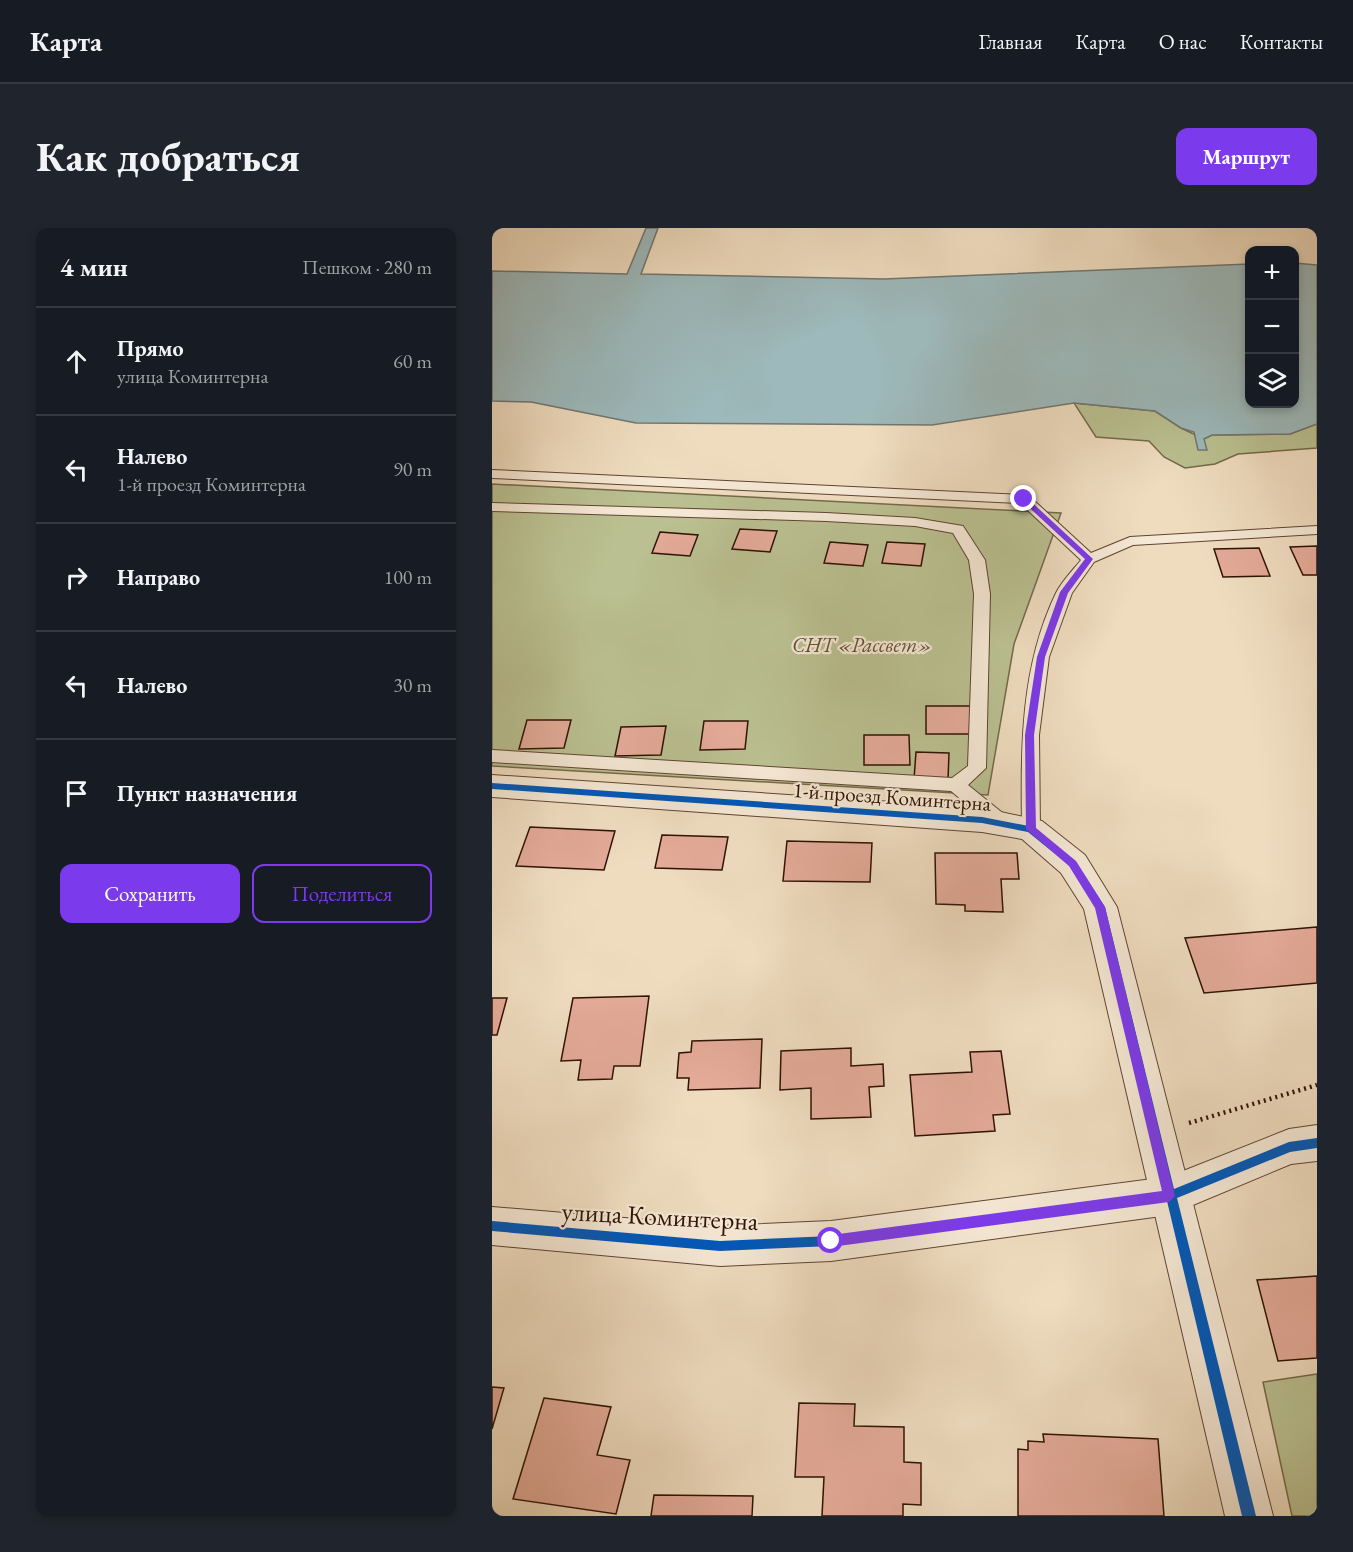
<!DOCTYPE html>
<html lang="ru">
<head>
<meta charset="utf-8">
<style>
	body { margin:0; font-family:"EB Garamond",serif; background:#20242c; color:#f1f3f6 }
	.controls { position:absolute; right:18px; top:18px; display:grid; overflow:hidden; border-radius:12px; box-shadow:0 3px 9px #0003 }
	.controls button { width:54px; height:54px; display:grid; place-items:center; padding:0; border:0; border-bottom:2px solid #363941; background:#171b24; color:#f1f3f6; font:30px sans-serif }
	.stop { position:absolute; width:18px; height:18px; margin:-14px; border:4px solid #7c3aed; border-radius:50%; background:#fff }
	.stop.end { background:#7c3aed; border-color:#fff; box-shadow:0 2px 6px #0008 }
	.list { margin:0; padding:0; list-style:none }
	h2 { display:flex; justify-content:space-between; align-items:center; height:78px; margin:0; padding:0 24px; font-size:26px }
	h2 small { font-size:20px; font-weight:400; color:#9ea1a6 }
	.list li { display:grid; grid-template-columns:39px 1fr auto; gap:18px; align-items:center; box-sizing:border-box; height:108px; padding:0 24px; border-top:2px solid #363941 }
	.list b { display:block; font-size:22px; white-space:nowrap }
	.list p { margin:0; font-size:20px; white-space:nowrap; color:#9ea1a6 }
	.list em { font-size:20px; font-style:normal; color:#9ea1a6 }
	.actions { display:flex; gap:12px; padding:18px 24px }
	.actions a { flex:1; padding:14px 0; border:2px solid #7c3aed; border-radius:12px; text-align:center; font-size:21px; color:#7c3aed }
	.actions .main { background:#7c3aed; color:#fff }
	.icon { flex:none; width:33px; height:33px; fill:none; stroke:currentColor; stroke-width:2; stroke-linecap:round; stroke-linejoin:round }
	.map { position:relative; flex:none; width:825px; height:1288px; overflow:hidden; border-radius:12px }
	header { display:flex; align-items:center; gap:36px; box-sizing:border-box; height:84px; padding:0 30px; background:#171b24; border-bottom:2px solid #363941 }
	header strong { font-size:28px }
	nav { display:flex; gap:33px; margin-inline-start:auto; font-size:21px }
	.intro { display:flex; align-items:center; justify-content:space-between; box-sizing:border-box; height:144px; padding:0 36px }
	h1 { margin:0; font-size:42px }
	.button { padding:15px 27px; border-radius:12px; background:#7c3aed; color:#fff; font-size:21px; font-weight:700 }
	main { display:flex; gap:36px; padding:0 36px }
	aside { flex:1; background:#171b24; border-radius:12px; box-shadow:0 3px 9px #0003 }
	.map>svg:first-child { display:block }
</style>
</head>
<body>
<header>
<strong>Карта</strong>
<nav><a>Главная</a><a>Карта</a><a>О нас</a><a>Контакты</a></nav>
</header>
<div class="intro"><h1>Как добраться</h1><a class="button">Маршрут</a></div>
<main>
<aside>
<h2>4 мин<small>Пешком · 280 m</small></h2>
<ul class="list">
<li><svg class="icon" aria-label="ahead" viewBox="0 0 24 24"><path d="M12 20V5M6 11l6-6 6 6"/></svg><div><b>Прямо</b><p>улица Коминтерна</p></div><em>60 m</em></li>
<li><svg class="icon" aria-label="left" viewBox="0 0 24 24"><path d="M17 20v-9H6M10 6l-5 5 5 5"/></svg><div><b>Налево</b><p>1-й проезд Коминтерна</p></div><em>90 m</em></li>
<li><svg class="icon" aria-label="right" viewBox="0 0 24 24"><path d="M7 20v-9h11M14 6l5 5-5 5"/></svg><div><b>Направо</b></div><em>100 m</em></li>
<li><svg class="icon" aria-label="left" viewBox="0 0 24 24"><path d="M17 20v-9H6M10 6l-5 5 5 5"/></svg><div><b>Налево</b></div><em>30 m</em></li>
<li><svg class="icon" aria-label="arrive" viewBox="0 0 24 24"><path d="M6 21V4h12l-3 4 3 4H6"/></svg><div><b>Пункт назначения</b></div></li>
</ul>
<div class="actions"><a class="main">Сохранить</a><a>Поделиться</a></div>
</aside>
<div class="map">
<svg width="825" height="1288" viewBox="0 0 825 1288">
	<rect width="100%" height="100%" fill="#efdcbf"/>
	<filter id="stains"><feTurbulence type="fractalNoise" baseFrequency=".00333" numOctaves="4"/><feColorMatrix values="0 0 0 0 .2 0 0 0 0 .09 0 0 0 0 .02 0 0 0 .5 -.17"/></filter>
	<radialGradient id="worn" r=".72"><stop offset=".6" stop-color="#630" stop-opacity="0"/><stop offset="1" stop-color="#630" stop-opacity=".3"/></radialGradient>
	<path fill="#bac091" stroke="#75694a" stroke-width="1.5" d="M582,175L663,183L689,200L712,211L720,207L798,206L825,196V220L746,226L723,236L693,240L672,229L657,213L604,209Z
		M0,256L569,285L522,416L496,567L0,538Z
		M825,1146V1288H800L771,1154Z"/>
	<path fill="#9db9bb" stroke="#717671" stroke-width="1.5" d="M154,0H166L149,46L392,51L757,36L758,176H802L803,35L825,37V196L798,206L720,207L712,211L715,222H706L702,204L689,200L663,183L582,175L440,197L144,195L39,174L0,173V43L135,46Z"/>
	<path fill="#e4ab99" stroke="#301203" stroke-width="1.5" d="M248,301L285,303L278,324L240,321Z
		M168,304L206,307L198,328L160,325Z
		M338,314L376,317L371,338L332,335Z
		M395,314L433,316L429,338L390,335Z
		M825,318V347H811L798,319Z
		M767,320L778,348L731,349L722,321Z
		M434,478H478L479,506H434Z
		M35,492H79L72,520L27,521Z
		M212,493H256L253,521L208,522Z
		M174,498L169,527L123,528L129,499Z
		M372,507H417L418,537H372Z
		M424,524L457,525L456,552L422,551Z
		M38,599L123,603L112,642L24,638Z
		M170,607L236,609L230,642L163,640Z
		M295,613L380,615L378,654L291,653Z
		M443,625H525L527,651H509L511,684L473,683V677L444,676Z
		M825,699V755L712,765L693,710Z
		M157,768L148,838H122L120,851L86,852L89,832L69,833L81,770Z
		M0,770H15L5,807H0Z
		M270,811L268,860L196,862L197,850H185L187,825L199,824L200,813Z
		M359,820V838L391,836L392,858L377,859L379,889L319,891V860L288,862L289,823Z
		M509,823L518,886L501,887L503,903L423,908L418,847L480,844L478,824Z
		M825,1048V1130L786,1133L765,1052Z
		M0,1159L12,1160L0,1201Z
		M52,1170L119,1179L105,1227L138,1232L124,1286L21,1271Z
		M307,1175L363,1176L362,1198L412,1199V1234L429,1235V1277L411,1276V1288H330L332,1249H303Z
		M551,1206L666,1211L672,1288H526V1221L536,1222V1213L552,1214Z
		M162,1267L261,1268L260,1288H159Z"/>
	<g fill="none" stroke-linecap="round" stroke-linejoin="round">
		<defs>
			<path id="service" d="M0,242L532,267L537,268L599,325L638,309L825,298V306L641,317L602,334L580,365L557,429L547,507L548,601L546,606L539,608L532,606L530,601C529,520 528,440 564,365C570,353 581,342 589,332L528,275L0,250Z
				M0,275L334,285L423,290L471,298L493,332L498,366L494,540L476,557L518,591L520,596L518,601L511,603L504,601L459,563L0,534V522L460,550L476,538L482,366L477,332L461,305L423,298L334,293L0,283Z"/>
			<path id="minor" d="M0,547L490,580L550,593L593,627L625,679L781,1288H733L592,681L569,645L530,611L490,604L0,569Z"/>
			<path id="tertiary" d="M825,897V933L799,936L677,987L339,1033L228,1038L0,1017V979L228,998L339,993L676,949L797,901Z"/>
		</defs>
		<use href="#service" stroke="#604432" stroke-width="2"/>
		<use href="#minor" stroke="#604432" stroke-width="2"/>
		<use href="#tertiary" stroke="#604432" stroke-width="2"/>
		<path stroke="#301203" stroke-width="4.5" stroke-dasharray="2 4" stroke-linecap="butt" d="M697,895L825,857"/>
		<use href="#service" fill="#f5e8d5" fill-rule="evenodd"/>
		<use href="#minor" fill="#f5e8d5" fill-rule="evenodd"/>
		<use href="#tertiary" fill="#f5e8d5" fill-rule="evenodd"/>
		<defs>
			<path id="cycleway" d="M0,555L490,589L542,599L584,634L613,679L682,961L797,914L825,910V920L798,924L685,970L764,1288H750L675,973L339,1018L228,1023L0,1003V993L228,1013L339,1008L672,964L604,680L578,638L536,604L490,595L0,561Z"/>
		</defs>
		<use href="#cycleway" stroke="#f5e8d5" stroke-width="4"/>
		<use href="#cycleway" fill="#0057b8" fill-rule="evenodd"/>
	</g>
	<path fill="#7c3aed" d="M529,269H534L601,331L576,365L553,429L542,507L544,600L584,633L613,679L683,968L677,974L339,1019L332,1013L339,1007L670,963L603,680L577,638L534,601L533,507L545,429L568,364L593,331L529,272Z"/>
	<g text-anchor="middle" stroke-width="4.5" stroke-linejoin="round" paint-order="stroke">
		<g font-size="21" font-style="italic" fill="#604f35" stroke="#f5e8d5">
			<text x="370" y="424">СНТ «Рассвет»</text>
		</g>
		<g font-size="21" fill="#301203" stroke="#f5e8d5">
			<text transform="translate(400 569) rotate(4)" y="7">1-й проезд Коминтерна</text>
		</g>
		<g font-size="26" fill="#301203" stroke="#f5e8d5">
			<text transform="translate(168 988) rotate(3)" y="9">улица Коминтерна</text>
		</g>
	</g>
	<rect width="100%" height="100%" filter="url(#stains)"/>
	<rect width="100%" height="100%" fill="url(#worn)"/>
</svg>
<div class="controls">
<button>+</button>
<button>−</button>
<button><svg class="icon" aria-label="layers" viewBox="0 0 24 24"><path d="M12 4l9 5-9 5-9-5zM3 14l9 5 9-5"/></svg></button>
</div>
<div class="stop" style="left:339px;top:1013px"></div>
<div class="stop end" style="left:532px;top:271px"></div>
</div>
</main>
</body>
</html>
